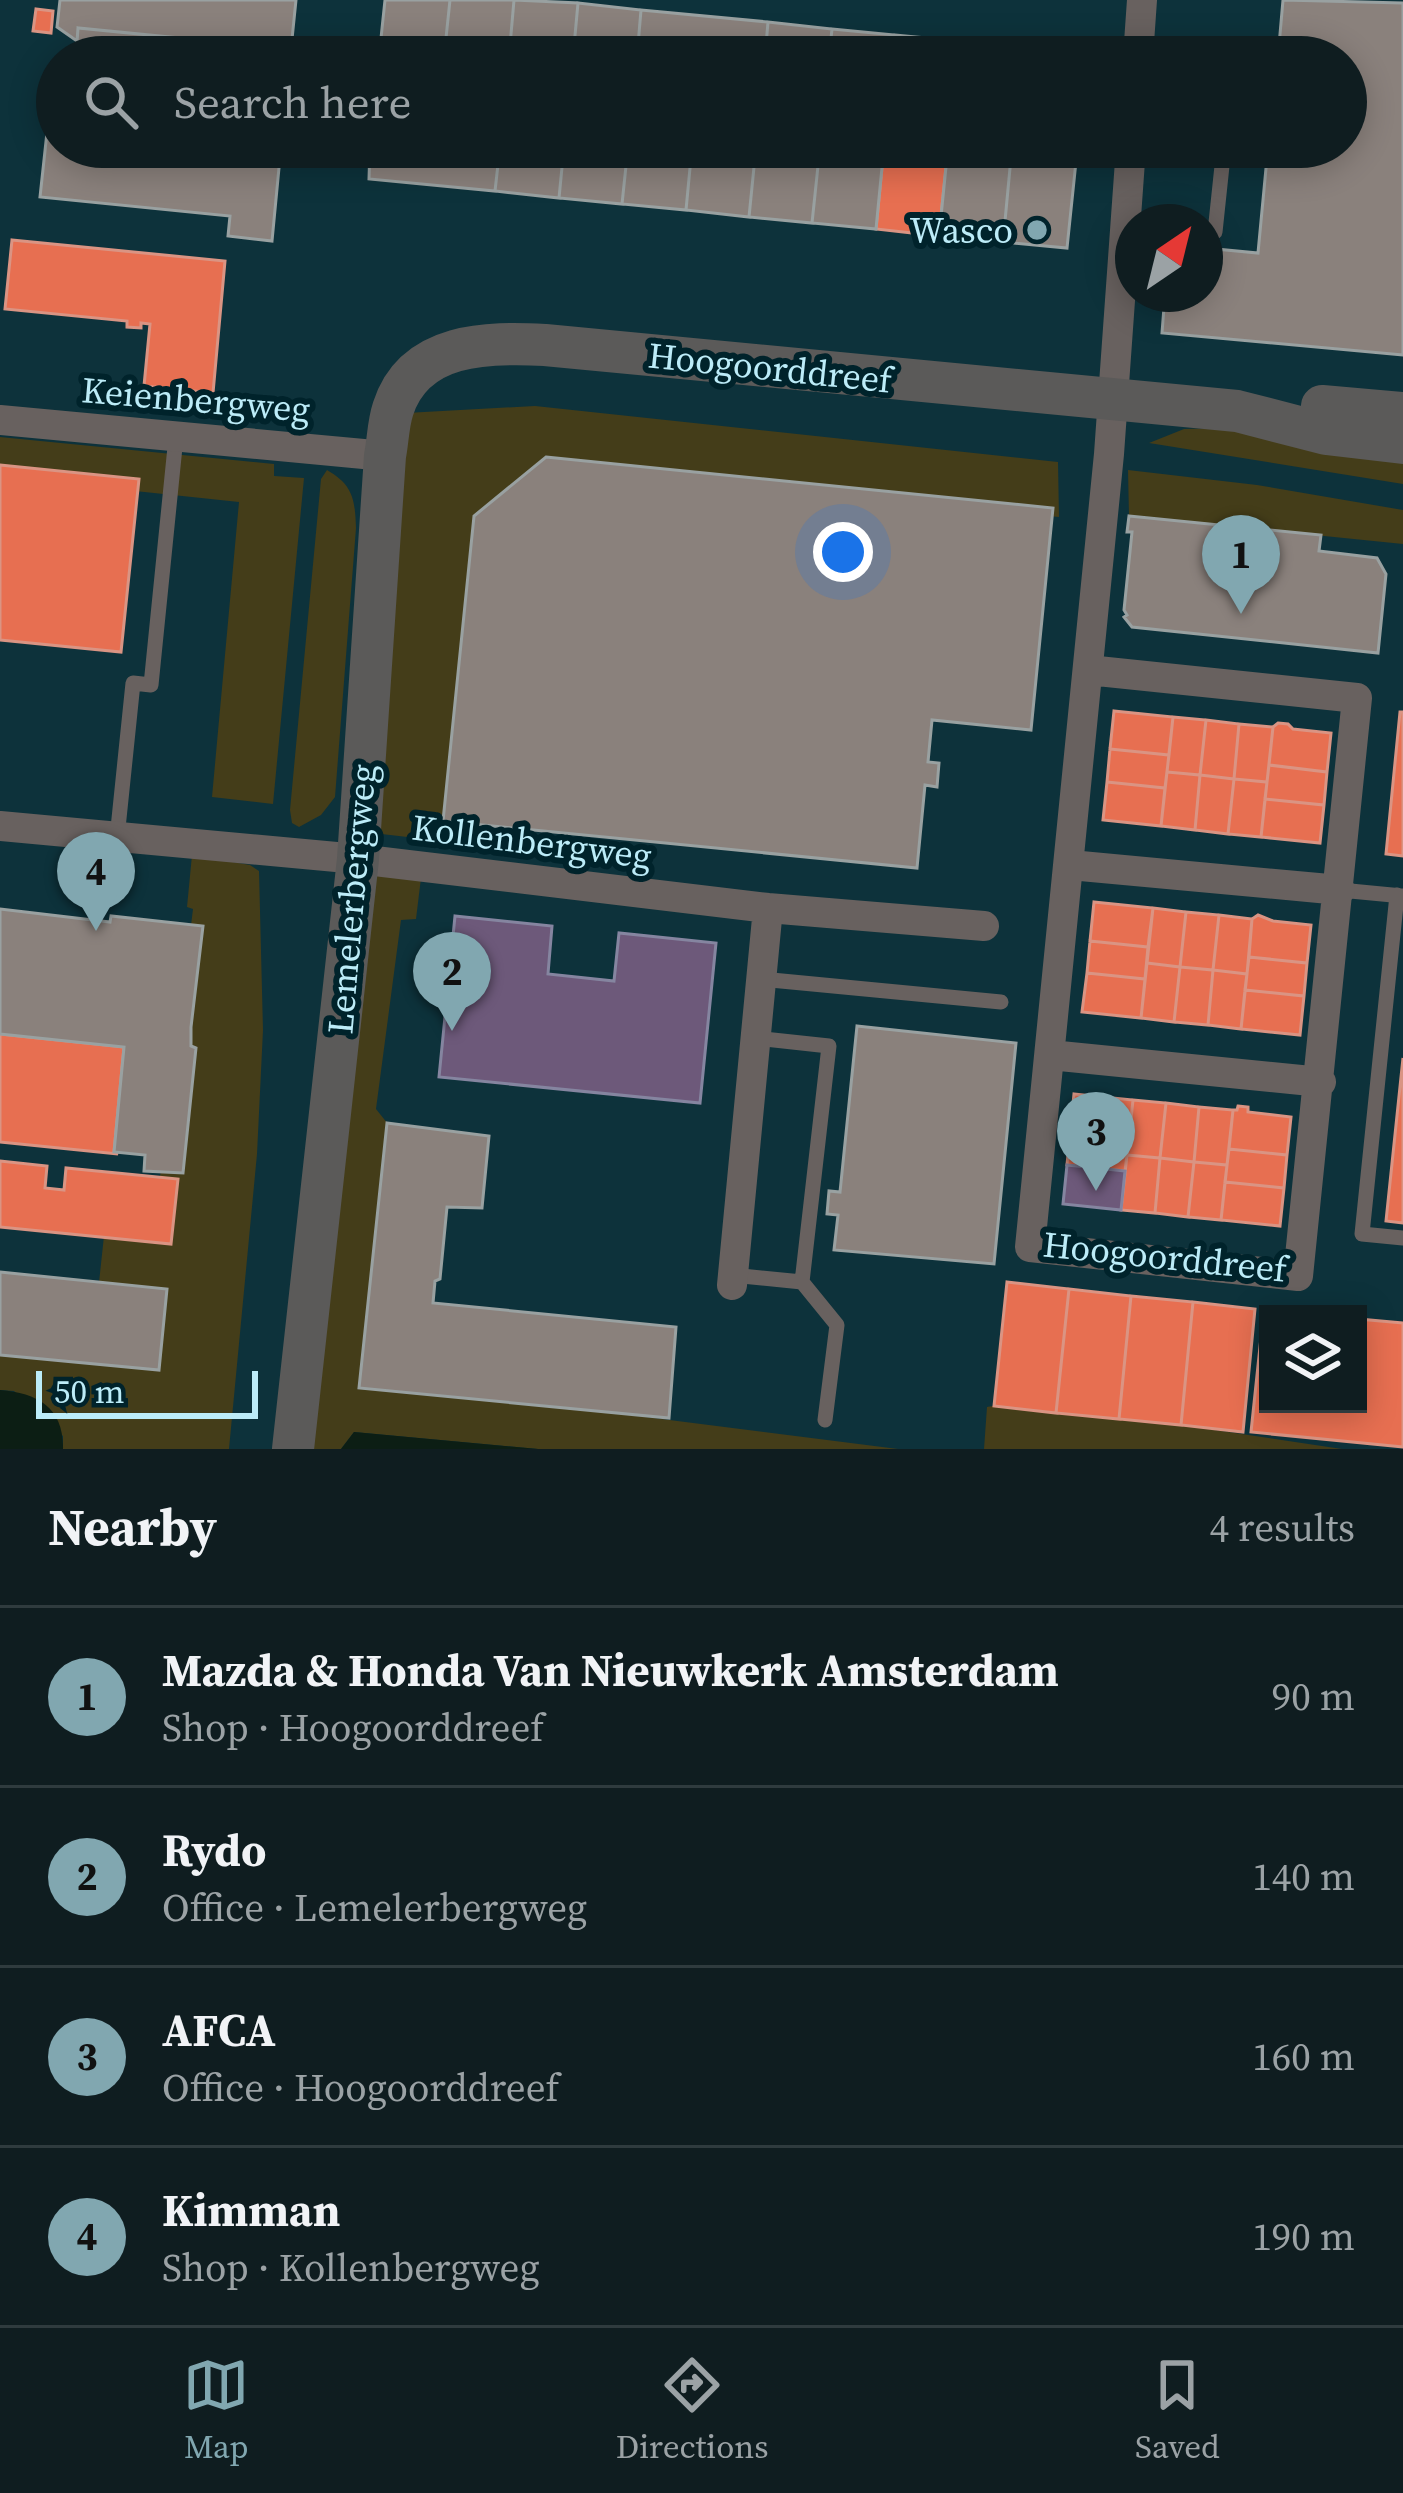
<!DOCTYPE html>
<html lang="en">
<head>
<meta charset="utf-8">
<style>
	body { margin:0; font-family:"Source Serif 4",serif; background:#1d2a2d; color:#f1f3f6 }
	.controls { position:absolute; right:36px; bottom:36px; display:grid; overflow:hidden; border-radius:0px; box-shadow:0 6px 30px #0003 }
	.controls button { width:108px; height:108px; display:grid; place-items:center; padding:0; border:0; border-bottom:3px solid #2f3b3e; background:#0f1d20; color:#f1f3f6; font:60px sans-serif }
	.compass { position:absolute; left:1115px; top:204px; width:108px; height:108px; border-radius:50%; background:#0f1d20; box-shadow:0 6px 30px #0003; rotate:35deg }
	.scale { position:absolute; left:36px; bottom:30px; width:222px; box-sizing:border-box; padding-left:12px; border:6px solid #bcecf8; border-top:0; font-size:33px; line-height:42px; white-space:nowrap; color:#bcecf8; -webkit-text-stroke:9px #00232b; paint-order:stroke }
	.you { position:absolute; left:843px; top:552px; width:42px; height:42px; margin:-30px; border:9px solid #fff; border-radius:50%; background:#1a73e8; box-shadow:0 0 0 18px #1a73e833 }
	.badge { display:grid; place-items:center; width:78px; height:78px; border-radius:50%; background:#81a7b0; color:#111; font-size:39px; font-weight:700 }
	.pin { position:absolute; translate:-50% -99px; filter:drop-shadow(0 3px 6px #0008) }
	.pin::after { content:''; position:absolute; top:63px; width:42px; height:36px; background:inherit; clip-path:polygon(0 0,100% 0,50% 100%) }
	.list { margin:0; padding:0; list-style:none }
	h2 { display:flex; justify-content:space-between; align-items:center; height:156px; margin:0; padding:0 48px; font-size:51px }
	h2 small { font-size:39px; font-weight:400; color:#9ba2a5 }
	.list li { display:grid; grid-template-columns:78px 1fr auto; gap:36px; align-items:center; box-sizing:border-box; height:180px; padding:0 48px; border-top:3px solid #2f3b3e }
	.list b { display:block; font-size:45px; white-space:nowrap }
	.list p { margin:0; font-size:39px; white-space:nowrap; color:#9ba2a5 }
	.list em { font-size:39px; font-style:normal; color:#9ba2a5 }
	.icon { flex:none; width:66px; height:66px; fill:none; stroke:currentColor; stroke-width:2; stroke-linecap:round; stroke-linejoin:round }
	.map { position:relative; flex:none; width:1403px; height:1449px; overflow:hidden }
	.search { position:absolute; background:#0f1d20; box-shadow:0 6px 30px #0003; left:36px; right:36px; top:36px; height:132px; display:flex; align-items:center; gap:30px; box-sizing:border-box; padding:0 42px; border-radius:66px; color:#9ba2a5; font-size:45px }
	.sheet { height:876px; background:#0f1d20 }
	nav { display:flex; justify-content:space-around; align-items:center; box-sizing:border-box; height:168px; border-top:3px solid #2f3b3e; background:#0f1d20; font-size:33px; color:#9ba2a5 }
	nav a { display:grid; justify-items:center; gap:6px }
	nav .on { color:#81a7b0 }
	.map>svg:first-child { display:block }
</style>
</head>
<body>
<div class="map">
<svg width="1403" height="1449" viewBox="0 0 1403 1449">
	<rect width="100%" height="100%" fill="#14272b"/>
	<path fill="#0d323b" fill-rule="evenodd" d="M0,0H1403V1449H0ZM57,57H1346V147H57ZM1133,222H1205V294H1133ZM1268,1314H1358V1404H1268Z"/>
	<path fill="#443d19" d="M535,406L1058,462L1059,517L554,467L485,522L457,827L442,841L364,832L406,413Z
		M1224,428L1403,460V484L1149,443L1184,429Z
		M0,437L274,464V476L304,478L273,804L212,797L239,502L135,491V478L0,465Z
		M327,470C353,485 355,499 356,528L335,797L321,815L299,827L292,823L290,810L321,479Z
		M1128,470L1257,485L1403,510V544L1129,516Z
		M192,855L250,865L259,871L263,1030L257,1154L229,1449H63V1436L14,1391L0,1390V1349L91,1357L110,1180L159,1185L193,909L187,907Z
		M364,873L421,878L416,919L401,920L376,1109L388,1124L362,1381L898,1449H538L354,1432L341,1449H305Z
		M1020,1401L1342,1449H984L987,1407Z"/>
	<path fill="#0c1e14" d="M0,1390C38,1393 64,1408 63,1449H0Z
		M354,1432L538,1449H341Z"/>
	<path fill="#e76f51" stroke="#da9483" stroke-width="3" d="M36,9L53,11L51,33L33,31Z
		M884,147H948L939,236L876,229Z
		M12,240L225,261L213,393L144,386L150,324L141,323V328L127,327V321L5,309Z
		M0,465L139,479L121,652L0,640Z
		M1114,711L1173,717L1169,755L1110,749Z
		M1400,712H1403V856L1386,854Z
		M1173,717L1206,720L1200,775L1167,772Z
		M1206,720L1239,724L1234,779L1200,775Z
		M1278,723L1288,724L1293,729L1331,733L1327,772L1269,765L1273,727Z
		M1239,724L1273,727L1267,782L1234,779Z
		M1110,749L1169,755L1165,788L1107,782Z
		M1269,765L1327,772L1324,805L1265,799Z
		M1167,772L1200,775L1195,830L1161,826Z
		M1200,775L1234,779L1228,834L1195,830Z
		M1234,779L1267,782L1261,837L1228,834Z
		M1107,782L1165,788L1161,826L1103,820Z
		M1265,799L1324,805L1320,843L1261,837Z
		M1094,902L1153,908L1148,947L1090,941Z
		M1153,908L1186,912L1180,967L1147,963Z
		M1186,912L1219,915L1213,970L1180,967Z
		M1219,915L1252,919L1247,974L1213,970Z
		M1258,915L1273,921L1311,925L1307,963L1249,957L1252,919Z
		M1090,941L1148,947L1145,979L1087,973Z
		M1249,957L1307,963L1304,996L1245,990Z
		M1147,963L1180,967L1174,1022L1141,1018Z
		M1180,967L1213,970L1208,1025L1174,1022Z
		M1213,970L1247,974L1241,1029L1208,1025Z
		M1087,973L1145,979L1141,1018L1082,1012Z
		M1245,990L1304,996L1300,1035L1241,1029Z
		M0,1034L124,1047L114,1152L118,1154L0,1142Z
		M1403,1058V1223L1386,1221Z
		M1074,1094L1133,1100L1129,1138L1070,1132Z
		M1133,1100L1166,1103L1160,1158L1127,1155Z
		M1166,1103L1199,1107L1194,1162L1160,1158Z
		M1238,1106L1248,1107V1112L1291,1117L1287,1155L1229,1149L1233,1110H1237Z
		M1199,1107L1233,1110L1227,1165L1194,1162Z
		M1070,1132L1129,1138L1125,1171L1067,1165Z
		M1229,1149L1287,1155L1284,1188L1225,1182Z
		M1127,1155L1160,1158L1155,1213L1121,1210Z
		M1160,1158L1194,1162L1188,1217L1155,1213Z
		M0,1161L47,1166L45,1188L64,1190L66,1168L178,1179L171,1244L0,1227Z
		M1194,1162L1227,1165L1221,1220L1188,1217Z
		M1225,1182L1284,1188L1280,1226L1221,1220Z
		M1007,1282L1069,1289L1056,1413L994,1406Z
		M1069,1289L1131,1296L1119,1419L1056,1413Z
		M1131,1296L1193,1302L1181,1425L1119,1419Z
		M1193,1302L1255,1309L1243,1432L1181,1425Z
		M1264,1309L1312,1314H1268V1404H1358V1319L1403,1323V1447L1251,1432Z"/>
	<path fill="#6d597a" stroke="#8585a0" stroke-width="3" d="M455,916L552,926L548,974L614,981L619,933L716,943L700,1103L439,1077Z
		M1067,1165L1125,1171L1121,1210L1063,1204Z"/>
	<path fill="#8a817c" stroke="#99a1a1" stroke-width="3" d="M60,0H296L291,49L78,28L77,41L57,27Z
		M385,0H450L444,57H379Z
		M450,0H514L509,57H444Z
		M514,0L578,3L573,57H509Z
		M1283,0L1403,3V355L1162,333L1165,294H1205V248L1258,253L1268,147H1346V57H1278Z
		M578,3L641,10L637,57H573Z
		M641,10L768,22L765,57H637Z
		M768,22L832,29L829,57H765Z
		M78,28L280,48L279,57H76Z
		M832,29L895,35L893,57H829Z
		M895,35L959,41L957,57H893Z
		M959,41L1022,48L1021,57H957Z
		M1022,48L1085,54L1086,57H1021Z
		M57,118V147H281L272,241L228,236L230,216L40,197L48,123Z
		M370,147H500L495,191L369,179Z
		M500,147H564L559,198L495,191Z
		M564,147H628L622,204L559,198Z
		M628,147H692L686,210L622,204Z
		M692,147H756L749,217L686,210Z
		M756,147H820L812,223L749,217Z
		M820,147H884L876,229L812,223Z
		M948,147H1012L1003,242L939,236Z
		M1012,147L1077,152L1067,248L1003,242Z
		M546,457L1053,508L1031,730L932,720L928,762L939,763L937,787L925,785L917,868L443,821L474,516Z
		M1129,516L1321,535L1319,551L1377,558L1386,574L1378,653L1132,627L1124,617L1127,615L1124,610L1132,532H1127Z
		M0,909L110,922L111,916L203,926L191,1027V1046L196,1048L183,1173L144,1171L145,1155L114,1152L124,1047L0,1034Z
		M857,1026L1016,1043L994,1264L834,1250L838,1215L827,1214L829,1191L840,1192Z
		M387,1123L489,1136L482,1208L447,1207L440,1279L435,1281L433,1303L676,1327L669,1418L359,1388Z
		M0,1272L167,1289L159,1370L0,1355Z"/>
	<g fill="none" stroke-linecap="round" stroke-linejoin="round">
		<path stroke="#68615f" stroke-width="15" d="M1205,231L1215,232L1224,147
			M117,838L133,683L151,685L176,437
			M1340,890L1403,896
			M1397,895L1362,1234L1403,1238
			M761,979L1001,1002
			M755,1038L829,1046L802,1282L837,1325L825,1420
			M732,1275L802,1282"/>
		<path stroke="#68615f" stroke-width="30" d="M1138,57L1142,0
			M0,420L385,456
			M1088,670L1357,698L1298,1276L1030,1247L1109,454L1131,147
			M0,826L358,859L768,908L984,926
			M1070,865L1340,890
			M1050,1055L1321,1082
			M732,1285L768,908"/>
		<path stroke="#5b5a59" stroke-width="42" d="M1322,406L1403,413
			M293,1449L358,859L385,456C388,441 388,424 393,409C414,342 488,342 545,345L1237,411L1326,434L1403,443"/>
	</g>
	<circle fill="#81a7b0" stroke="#00232b" stroke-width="4.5" cx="1037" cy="230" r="12"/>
	<g text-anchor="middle" stroke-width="12" stroke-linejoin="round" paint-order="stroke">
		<g font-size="36" fill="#bcecf8" stroke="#00232b" text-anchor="end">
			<text x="1013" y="243">Wasco</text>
		</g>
		<g font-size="36" fill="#bcecf8" stroke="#00232b">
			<text transform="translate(770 367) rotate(6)" y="13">Hoogoorddreef</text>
			<text transform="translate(196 399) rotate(5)" y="13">Keienbergweg</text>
			<text transform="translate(532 841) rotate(7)" y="13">Kollenbergweg</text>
			<text transform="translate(351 899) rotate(-85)" y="13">Lemelerbergweg</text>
			<text transform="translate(1165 1256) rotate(6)" y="13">Hoogoorddreef</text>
		</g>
	</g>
</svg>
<div class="controls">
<button><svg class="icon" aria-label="layers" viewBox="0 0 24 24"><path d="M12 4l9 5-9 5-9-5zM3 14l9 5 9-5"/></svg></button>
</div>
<svg class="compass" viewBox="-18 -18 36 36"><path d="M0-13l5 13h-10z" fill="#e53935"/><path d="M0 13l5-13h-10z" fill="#9ba2a5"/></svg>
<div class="scale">50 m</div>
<div class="you"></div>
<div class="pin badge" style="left:1241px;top:614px">1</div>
<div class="pin badge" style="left:452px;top:1031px">2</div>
<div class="pin badge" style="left:1096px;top:1191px">3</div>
<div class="pin badge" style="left:96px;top:931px">4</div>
<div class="search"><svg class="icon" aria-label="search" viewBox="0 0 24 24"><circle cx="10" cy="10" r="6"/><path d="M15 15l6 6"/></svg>Search here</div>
</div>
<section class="sheet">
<h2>Nearby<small>4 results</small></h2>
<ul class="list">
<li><span class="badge">1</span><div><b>Mazda &amp; Honda Van Nieuwkerk Amsterdam</b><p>Shop · Hoogoorddreef</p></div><em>90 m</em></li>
<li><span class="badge">2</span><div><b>Rydo</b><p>Office · Lemelerbergweg</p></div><em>140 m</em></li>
<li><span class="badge">3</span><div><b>AFCA</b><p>Office · Hoogoorddreef</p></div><em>160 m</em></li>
<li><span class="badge">4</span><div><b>Kimman</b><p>Shop · Kollenbergweg</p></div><em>190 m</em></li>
</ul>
</section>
<nav>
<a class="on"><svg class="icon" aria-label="map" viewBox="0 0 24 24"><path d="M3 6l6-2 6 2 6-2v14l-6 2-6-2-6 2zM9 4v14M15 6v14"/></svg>Map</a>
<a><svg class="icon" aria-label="directions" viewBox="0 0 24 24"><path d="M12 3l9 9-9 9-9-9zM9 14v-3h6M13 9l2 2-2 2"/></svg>Directions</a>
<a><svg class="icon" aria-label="saved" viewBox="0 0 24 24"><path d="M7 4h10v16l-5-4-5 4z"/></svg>Saved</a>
</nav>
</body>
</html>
